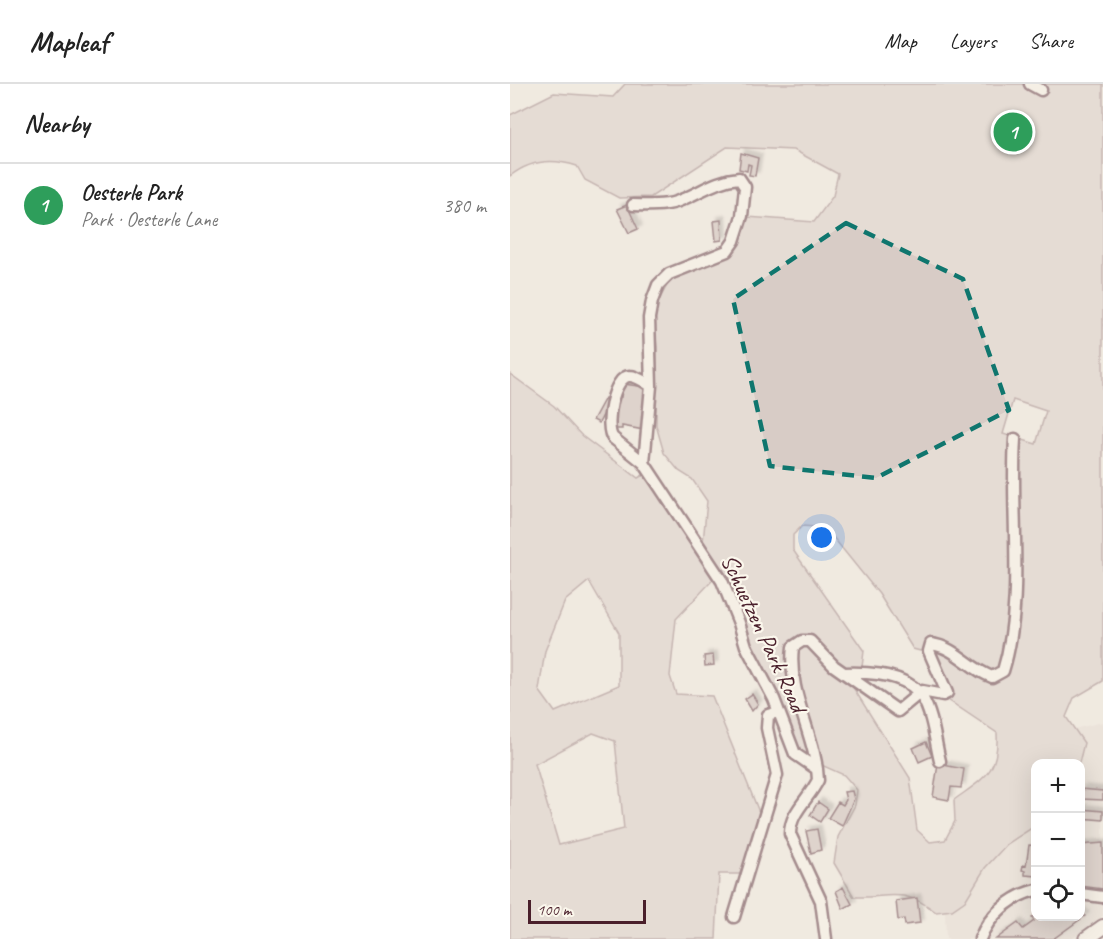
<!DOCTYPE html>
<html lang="en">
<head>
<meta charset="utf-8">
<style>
	body { margin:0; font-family:Caveat,sans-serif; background:#f6f6f6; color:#222 }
	.controls { position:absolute; right:18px; bottom:18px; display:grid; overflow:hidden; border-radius:12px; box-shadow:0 6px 24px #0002 }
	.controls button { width:54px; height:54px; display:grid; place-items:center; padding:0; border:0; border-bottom:2px solid #e0e0e0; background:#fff; color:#222; font:30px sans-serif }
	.scale { position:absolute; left:18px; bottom:15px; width:118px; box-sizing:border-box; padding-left:6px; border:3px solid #4a1f2b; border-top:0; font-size:16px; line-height:21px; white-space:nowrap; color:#4a1f2b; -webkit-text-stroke:4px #fbf7ec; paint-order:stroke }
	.you { position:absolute; left:312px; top:454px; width:21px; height:21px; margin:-15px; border:4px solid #fff; border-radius:50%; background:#1a73e8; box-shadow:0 0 0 9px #1a73e833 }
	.badge { display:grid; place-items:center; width:39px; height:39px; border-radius:50%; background:#db2777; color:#fff; font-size:20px; font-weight:700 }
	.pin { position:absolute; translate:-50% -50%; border:3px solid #fff; box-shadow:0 2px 6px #0006 }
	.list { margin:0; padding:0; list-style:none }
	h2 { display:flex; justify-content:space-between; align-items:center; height:78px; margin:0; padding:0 24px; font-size:26px }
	h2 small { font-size:20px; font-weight:400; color:#767676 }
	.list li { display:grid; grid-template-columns:39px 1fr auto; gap:18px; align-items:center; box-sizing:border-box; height:84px; padding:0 24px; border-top:2px solid #e0e0e0 }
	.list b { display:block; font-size:22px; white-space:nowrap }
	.list p { margin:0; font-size:20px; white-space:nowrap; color:#767676 }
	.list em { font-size:20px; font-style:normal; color:#767676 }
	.icon { flex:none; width:33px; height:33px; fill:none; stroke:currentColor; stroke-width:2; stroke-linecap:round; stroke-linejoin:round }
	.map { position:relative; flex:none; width:593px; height:855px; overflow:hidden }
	header { display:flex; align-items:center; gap:36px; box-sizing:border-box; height:84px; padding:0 30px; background:#fff; border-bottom:2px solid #e0e0e0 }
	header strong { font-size:28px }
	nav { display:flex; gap:33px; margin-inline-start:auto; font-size:21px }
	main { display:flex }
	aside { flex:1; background:#fff }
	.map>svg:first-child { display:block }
</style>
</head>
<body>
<header>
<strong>Mapleaf</strong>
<nav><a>Map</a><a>Layers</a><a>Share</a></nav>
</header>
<main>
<aside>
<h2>Nearby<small></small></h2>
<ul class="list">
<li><span class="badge" style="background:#2e9e5b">1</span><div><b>Oesterle Park</b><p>Park · Oesterle Lane</p></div><em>380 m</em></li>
</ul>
</aside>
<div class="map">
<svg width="593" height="855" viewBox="0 0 593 855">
	<defs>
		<filter id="shadow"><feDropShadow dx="4" dy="-4" stdDeviation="1.5" flood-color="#0004"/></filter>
	</defs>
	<rect width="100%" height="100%" fill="#f0eae0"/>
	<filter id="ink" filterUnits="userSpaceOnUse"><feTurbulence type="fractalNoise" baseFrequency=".0167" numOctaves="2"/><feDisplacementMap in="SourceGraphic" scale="12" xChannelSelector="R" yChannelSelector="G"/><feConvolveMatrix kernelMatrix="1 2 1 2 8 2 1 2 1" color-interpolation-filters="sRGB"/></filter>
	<g filter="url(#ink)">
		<path fill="#e4dbd2" d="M593,638V832L562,855H436L435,827L442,826L455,817L475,784L497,760L525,742L526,832H570L569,679L574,659L564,645Z"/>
		<path fill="#d8ccc6" stroke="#917678" stroke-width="1.5" fill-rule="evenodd" d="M115,0H593V597L564,614L556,633L574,659L569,679L526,680L525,742L497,760L475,784L455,817L442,826L426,828C394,803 381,814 344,813L324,779L328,753L345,721L347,706L334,691L298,675L290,666L267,608L240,558L225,507L213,485L166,535L160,592L166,610L202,612L251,733L231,790H209L206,855H0V290L44,322L72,352L128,394L133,391L192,469L197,417L182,395L169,387L154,369L146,341L147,263L144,236L148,218L160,196L220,169L229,157L237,133L304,138L323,112L328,90L284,66L217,63L141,113L109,114L75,96L67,82C43,74 20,76 0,92V31L44,9L103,13ZM503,316L536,327L526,360L493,350ZM292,442L306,443L323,453L369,510L403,565L414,568L435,614L487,649C489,689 474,694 444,716L445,737L435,756L420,758L407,746L400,694L334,589L352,583L354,567L283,466V451ZM79,497L109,549V601L45,628L29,606L35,567L55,517ZM83,649L105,657L114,745L49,761L25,680Z"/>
		<path fill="#c8b8b3" stroke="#4a1f2b" stroke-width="1.5" filter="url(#shadow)" d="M231,69L248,74L245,92L239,91L241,81L238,80L237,87L229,85Z
			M117,121L128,145L119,149L107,125Z
			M211,136L212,156L206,157L204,137Z
			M113,300L136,303L132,332H136L134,346L112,342V345H106L107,312L111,313Z
			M95,314L100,317L89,339L83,336Z
			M203,571L204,581L195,582L194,572Z
			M242,610L248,620L242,627L235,615Z
			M416,658L422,672L409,678L403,664Z
			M428,680L454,685L451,704L441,703L439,716L423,713Z
			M570,705L593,707V716L570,715Z
			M342,707L344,715L332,742L318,734L328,718L333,721L336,716L334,708Z
			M308,718L318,725L310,738L300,731Z
			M570,725L593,727V736L570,734Z
			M307,745L311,766L301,769L296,747Z
			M593,759V805L570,802V761Z
			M519,761L526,762V792L515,791V787L512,786L513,781L516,782Z
			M333,803L342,820L333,825L326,807Z
			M407,814L410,839L395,841L394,835L388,836L386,817Z
			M570,827L575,832L543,855H486L508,839L513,845L524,837L522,834L526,831L570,832Z"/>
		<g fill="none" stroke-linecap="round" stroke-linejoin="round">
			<defs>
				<path id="minor" d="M520,0L531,6
					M123,121C138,121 156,123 171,116C191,108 206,96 229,94L235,103L232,132L224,157L217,167L159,190L148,201L142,217L139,234L141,302L134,379L212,497L229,539L236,562L264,615L285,670L307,685
					M134,379L103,354C94,344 103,291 120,292C127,292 135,298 141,302
					M334,589C359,588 398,590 412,613C423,631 425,657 430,677
					M570,810L593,813
					M224,833L267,691L257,644L258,631L268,628
					M316,855L311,817L280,750C280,728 299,715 308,696C306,651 277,610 283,563L292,557H300L324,582L388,627L412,607L433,611L437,609L419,567L421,560C446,563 459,585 482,593L493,587C515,516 500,428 505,355
					M470,855C479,831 501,812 526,806"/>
				<path id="major" d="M576,855L593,843"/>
			</defs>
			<use href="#minor" stroke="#4a1f2b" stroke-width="15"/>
			<use href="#major" stroke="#4a1f2b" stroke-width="18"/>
			<use href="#minor" stroke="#fbf7ec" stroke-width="10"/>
			<use href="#major" stroke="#fbf7ec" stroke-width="14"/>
		</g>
	</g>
	<path d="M0 0H593V855H0ZM336,139L453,195L499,326L366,394L260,382L223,215Z" fill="#f0eae0" fill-opacity=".55" fill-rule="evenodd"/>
	<path fill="none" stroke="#0f766e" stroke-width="4.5" stroke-dasharray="12 8" stroke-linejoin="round" d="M336,139L453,195L499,326L366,394L260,382L223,215Z"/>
	<g text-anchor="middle" stroke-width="4.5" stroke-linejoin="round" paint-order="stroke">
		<g font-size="24" fill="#4a1f2b" stroke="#fbf7ec">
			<text transform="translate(254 549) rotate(65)" y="8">Schuetzen Park Road</text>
		</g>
	</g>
</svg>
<div class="controls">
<button>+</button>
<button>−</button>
<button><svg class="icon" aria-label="locate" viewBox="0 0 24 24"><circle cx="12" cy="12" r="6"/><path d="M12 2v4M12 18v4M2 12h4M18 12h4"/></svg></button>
</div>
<div class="scale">100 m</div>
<div class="you"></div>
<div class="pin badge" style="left:503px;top:48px;background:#2e9e5b">1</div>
</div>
</main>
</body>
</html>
